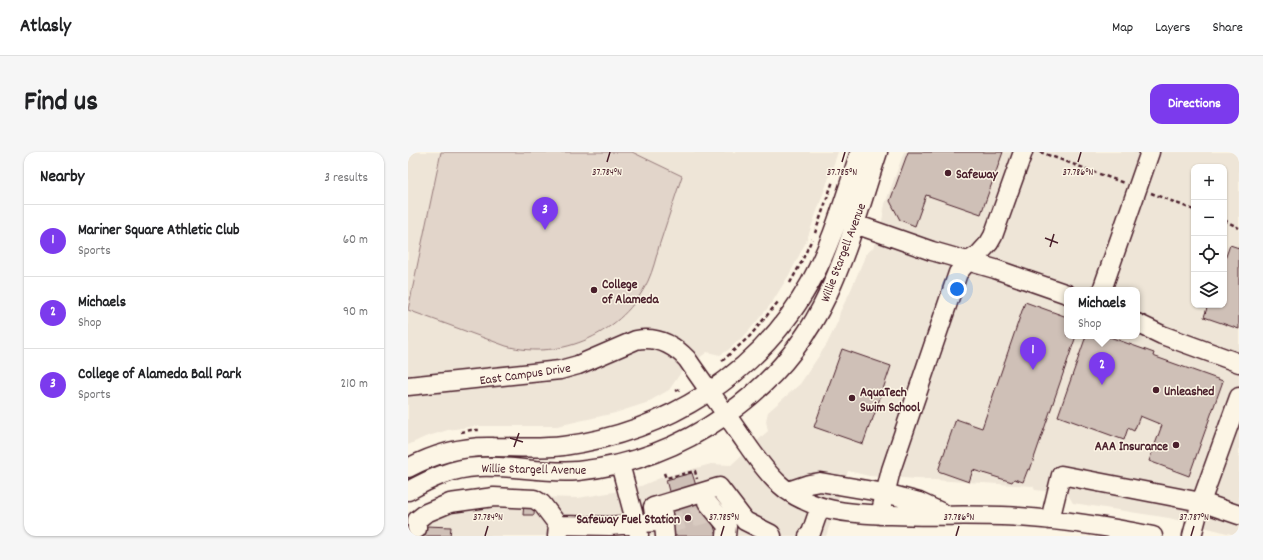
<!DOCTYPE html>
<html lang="en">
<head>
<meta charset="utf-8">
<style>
	body { margin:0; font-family:Dekko,sans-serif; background:#f6f6f6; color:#202124 }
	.controls { position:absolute; right:12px; top:12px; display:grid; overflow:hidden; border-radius:8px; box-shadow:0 1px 3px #0004 }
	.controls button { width:36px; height:36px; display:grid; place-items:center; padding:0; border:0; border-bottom:1px solid #e0e0e0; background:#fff; color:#202124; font:20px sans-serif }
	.you { position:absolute; left:549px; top:137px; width:14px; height:14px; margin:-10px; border:3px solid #fff; border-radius:50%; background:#1a73e8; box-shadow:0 0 0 6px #1a73e833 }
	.badge { display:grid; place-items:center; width:26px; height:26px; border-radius:50%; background:#7c3aed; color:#fff; font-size:13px; font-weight:700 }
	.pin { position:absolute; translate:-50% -33px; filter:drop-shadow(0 1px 2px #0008) }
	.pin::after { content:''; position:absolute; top:21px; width:14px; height:12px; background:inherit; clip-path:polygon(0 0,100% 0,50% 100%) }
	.popup { position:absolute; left:656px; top:135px; width:76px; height:52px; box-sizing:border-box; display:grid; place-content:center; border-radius:8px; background:#fff; filter:drop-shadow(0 1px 3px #0005); font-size:13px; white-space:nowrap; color:#757577 }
	.popup b { font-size:15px; color:#202124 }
	.popup::after { content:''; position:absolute; left:50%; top:100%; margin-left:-8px; border:8px solid transparent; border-top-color:#fff }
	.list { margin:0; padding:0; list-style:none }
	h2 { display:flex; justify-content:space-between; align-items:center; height:52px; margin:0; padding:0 16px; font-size:17px }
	h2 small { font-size:13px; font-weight:400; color:#757577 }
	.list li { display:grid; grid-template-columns:26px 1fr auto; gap:12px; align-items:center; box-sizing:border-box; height:72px; padding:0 16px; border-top:1px solid #e0e0e0 }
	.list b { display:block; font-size:15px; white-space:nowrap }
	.list p { margin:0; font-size:13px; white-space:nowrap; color:#757577 }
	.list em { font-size:13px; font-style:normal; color:#757577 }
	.icon { flex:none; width:22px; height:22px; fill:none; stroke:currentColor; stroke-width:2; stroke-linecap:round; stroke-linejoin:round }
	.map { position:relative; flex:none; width:831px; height:384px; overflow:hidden; border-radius:12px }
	header { display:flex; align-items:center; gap:24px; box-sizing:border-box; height:56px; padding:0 20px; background:#fff; border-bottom:1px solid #e0e0e0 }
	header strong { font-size:19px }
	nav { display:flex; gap:22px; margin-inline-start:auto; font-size:14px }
	.intro { display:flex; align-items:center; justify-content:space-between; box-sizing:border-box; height:96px; padding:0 24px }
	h1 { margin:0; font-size:28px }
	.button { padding:10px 18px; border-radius:12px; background:#7c3aed; color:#fff; font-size:14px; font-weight:700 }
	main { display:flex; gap:24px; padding:0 24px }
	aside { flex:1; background:#fff; border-radius:12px; box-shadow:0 1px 3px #0004 }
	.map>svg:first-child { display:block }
</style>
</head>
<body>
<header>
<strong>Atlasly</strong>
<nav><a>Map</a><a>Layers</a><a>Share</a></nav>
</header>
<div class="intro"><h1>Find us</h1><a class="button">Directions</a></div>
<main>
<aside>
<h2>Nearby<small>3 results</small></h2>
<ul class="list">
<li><span class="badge">1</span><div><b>Mariner Square Athletic Club</b><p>Sports</p></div><em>60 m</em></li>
<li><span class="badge">2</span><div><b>Michaels</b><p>Shop</p></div><em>90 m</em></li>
<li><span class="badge">3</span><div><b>College of Alameda Ball Park</b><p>Sports</p></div><em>210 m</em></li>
</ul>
</aside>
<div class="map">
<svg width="831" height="384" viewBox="0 0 831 384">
	<rect width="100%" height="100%" fill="#fcf5e5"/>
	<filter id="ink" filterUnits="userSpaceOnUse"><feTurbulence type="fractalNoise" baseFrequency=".025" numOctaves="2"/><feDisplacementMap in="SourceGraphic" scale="8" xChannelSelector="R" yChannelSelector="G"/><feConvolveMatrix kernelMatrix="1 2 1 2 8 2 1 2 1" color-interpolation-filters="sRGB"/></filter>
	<g filter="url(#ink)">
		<path fill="#eee5d7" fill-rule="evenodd" d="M0,0H430L398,90L381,123L363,152L339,181L320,198L312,203L299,200L274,219L261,238L238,251L207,261L149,274H67L40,278L17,285L0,293Z
			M496,0H831V384L761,366L665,351L659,341L627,338L625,334L461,324L440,319L418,384H0V374L4,367L129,345L170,346L206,340L233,334L252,326L303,312L323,313L360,279L358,269L360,260L392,232L419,192L430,169L432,160L442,140L458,102L465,96L474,69L477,52ZM786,15H816V153H786ZM659,138H729V184H659Z"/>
		<path fill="#e2d5ca" stroke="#967a7a" d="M33,0H224L274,24C266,47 259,71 251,94C248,106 245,118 240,129C215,181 154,209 98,194L0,158Z"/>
		<path fill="#cfc0b7" stroke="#4a1f2b" d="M500,0H595L573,62L518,43L507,74L492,68L482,49Z
			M822,93L831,96V177L796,165L800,153H816V110Z
			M617,150L659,165V184H668L622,318L620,317L615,330L606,327L604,330L565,318L561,330L530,319L548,267L574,276Z
			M678,184H699L746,201L745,204L815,229L781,324L741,309L754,273L732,264L726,279L720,276L716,288L650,264Z
			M434,197L483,214L464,269H463L455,292L406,275Z
			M284,321L289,337L262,343L258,328Z
			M292,346L299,350L309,384H261L255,362Z
			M116,351L127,352L126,363H115Z
			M18,374L43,375L42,384H14V377H18Z"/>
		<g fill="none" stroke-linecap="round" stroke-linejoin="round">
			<path stroke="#d8cac0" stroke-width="18" stroke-dasharray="18 9" stroke-linecap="butt" d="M258,373L302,361"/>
			<defs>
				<path id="minor" d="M447,72L524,99L587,117L659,142
					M694,138L742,0
					M729,171L754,183L831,211
					M0,234L152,218L170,213L228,188C249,184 265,192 279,207C296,232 314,256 331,281C343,298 355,317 370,331C401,360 444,362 484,363C526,365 569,362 611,365C656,368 701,375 745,384
					M212,312L231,383
					M0,316C26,302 55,294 85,295C108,295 131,297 155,294C258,280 351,223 402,131C425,90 437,44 452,0
					M0,339C22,327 44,316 70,315C103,313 137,322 170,319C276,308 374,240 419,144C441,98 454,48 470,0
					M380,339L401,332L412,330L477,341L511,350L537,362
					M299,350L319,374L318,384
					M255,362L257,384
					M472,363L483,318L550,121L560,109L571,102L581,91L585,84L615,0
					M642,368L653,323L793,350L831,363
					M150,373L202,374L247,370L245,355L311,335L337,369L363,382L364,384
					M9,377V368L18,361L42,351L86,345L126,347L134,352L150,373L149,384
					M400,384L403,381L412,355
					M784,384L793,350L831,245"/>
			</defs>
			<use href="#minor" stroke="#4a1f2b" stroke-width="21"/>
			<path stroke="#4a1f2b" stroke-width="2.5" stroke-dasharray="4 3" stroke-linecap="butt" d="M632,0L716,31
				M743,41L786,58
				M816,68L831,76
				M407,81L425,29
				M382,131L393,111L404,87
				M314,209L342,184L370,150
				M268,239L274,236
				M53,280L63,278H72
				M256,321L258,326L287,319L289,327"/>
			<use href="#minor" stroke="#fcf5e5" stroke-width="18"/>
		</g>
	</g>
	<path fill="none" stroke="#4a1f2b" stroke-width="1.5" d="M199,10L202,0M434,10L437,0M670,10L673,0M637,86L650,91M642,95L646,82M102,286L115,290M106,295L111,281M77,384L80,374M313,384L316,374M548,384L551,374M783,384L786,374"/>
	<g fill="#4a1f2b" stroke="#fcf5e5" stroke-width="1.5">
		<circle cx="540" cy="21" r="4"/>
		<circle cx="186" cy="138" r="4"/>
		<circle cx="748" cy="238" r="4"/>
		<circle cx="444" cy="246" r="4"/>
		<circle cx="768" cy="293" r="4"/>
		<circle cx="280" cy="366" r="4"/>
	</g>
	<g text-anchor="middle" stroke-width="3" stroke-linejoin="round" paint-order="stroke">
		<g font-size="13" font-weight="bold" fill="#4a1f2b" stroke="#fcf5e5" text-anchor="start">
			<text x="548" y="26">Safeway</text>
			<text x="194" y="136">College<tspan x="194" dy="15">of Alameda</tspan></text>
			<text x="756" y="243">Unleashed</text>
			<text x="452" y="244">AquaTech<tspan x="452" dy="15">Swim School</tspan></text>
			<text x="760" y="298" text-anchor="end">AAA Insurance</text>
			<text x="272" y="371" text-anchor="end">Safeway Fuel Station</text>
		</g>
		<g font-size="13" fill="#4a1f2b" stroke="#fcf5e5">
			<text transform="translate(434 100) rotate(-69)" y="5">Willie Stargell Avenue</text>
			<text transform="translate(117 221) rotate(-8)" y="5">East Campus Drive</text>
			<text transform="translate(126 316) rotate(1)" y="5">Willie Stargell Avenue</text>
		</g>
	</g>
	<g font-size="10" text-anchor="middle" fill="#4a1f2b" stroke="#fcf5e5" stroke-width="3" stroke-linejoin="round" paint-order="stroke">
		<text x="199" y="23">37.784°N</text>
		<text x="434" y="23">37.785°N</text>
		<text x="670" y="23">37.786°N</text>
		<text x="80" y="368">37.784°N</text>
		<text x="316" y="368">37.785°N</text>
		<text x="551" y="368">37.786°N</text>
		<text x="786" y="368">37.787°N</text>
	</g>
</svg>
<div class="controls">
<button>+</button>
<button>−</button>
<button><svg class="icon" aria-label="locate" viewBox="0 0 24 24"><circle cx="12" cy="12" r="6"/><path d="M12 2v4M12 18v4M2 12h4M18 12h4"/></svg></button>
<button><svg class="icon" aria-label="layers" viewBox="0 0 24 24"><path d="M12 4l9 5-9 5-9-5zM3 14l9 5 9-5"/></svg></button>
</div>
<div class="you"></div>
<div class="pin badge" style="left:625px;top:218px">1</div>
<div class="pin badge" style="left:694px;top:233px">2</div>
<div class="popup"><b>Michaels</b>Shop</div>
<div class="pin badge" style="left:137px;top:78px">3</div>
</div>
</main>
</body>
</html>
